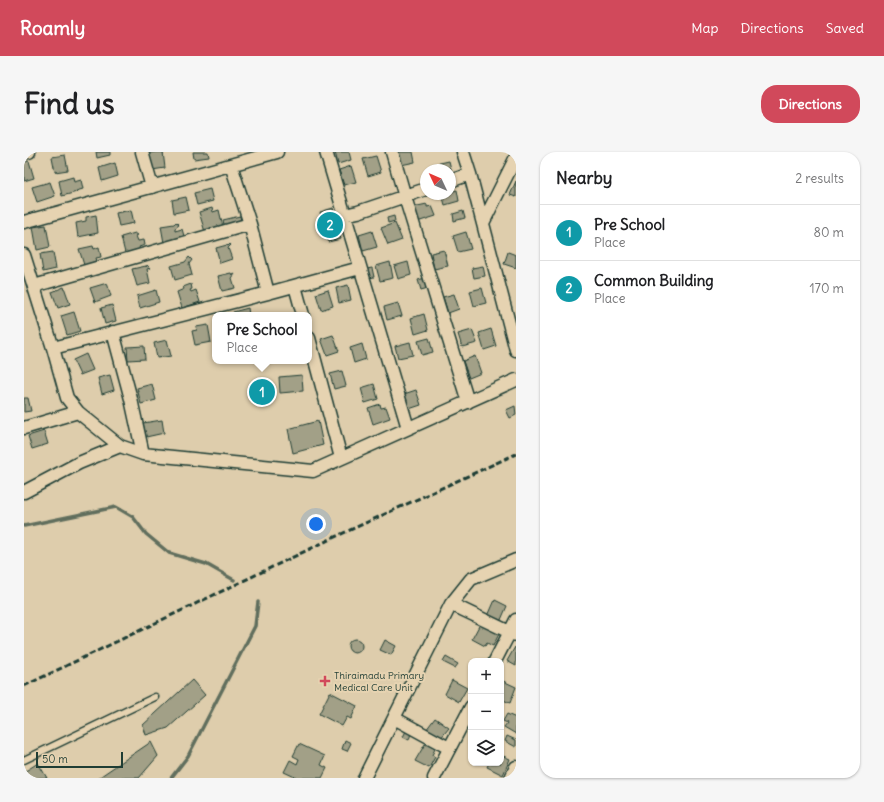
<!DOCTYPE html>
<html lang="en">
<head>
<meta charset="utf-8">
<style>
	body { margin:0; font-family:Delius,sans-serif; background:#f6f6f6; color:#202124 }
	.controls { position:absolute; right:12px; bottom:12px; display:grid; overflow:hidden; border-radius:8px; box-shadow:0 1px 3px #0004 }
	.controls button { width:36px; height:36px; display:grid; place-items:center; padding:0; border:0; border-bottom:1px solid #e0e0e0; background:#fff; color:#202124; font:20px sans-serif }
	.compass { position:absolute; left:396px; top:12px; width:36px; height:36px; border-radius:50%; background:#fff; box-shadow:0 1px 3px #0004; rotate:314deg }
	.scale { position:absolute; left:12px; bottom:10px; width:87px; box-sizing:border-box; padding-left:4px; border:2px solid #1f3d34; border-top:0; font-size:11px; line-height:14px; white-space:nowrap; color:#1f3d34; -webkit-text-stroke:3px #e6d3b1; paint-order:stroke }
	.you { position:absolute; left:292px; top:372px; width:14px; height:14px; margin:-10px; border:3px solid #fff; border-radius:50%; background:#1a73e8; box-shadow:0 0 0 6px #1a73e833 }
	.badge { display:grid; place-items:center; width:26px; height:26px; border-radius:50%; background:#d1495b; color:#fff; font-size:13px; font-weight:700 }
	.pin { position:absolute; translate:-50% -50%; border:2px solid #fff; box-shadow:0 1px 4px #0006 }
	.popup { position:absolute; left:188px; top:160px; width:100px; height:52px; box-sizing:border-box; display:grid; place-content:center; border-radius:8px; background:#fff; filter:drop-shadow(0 1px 3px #0005); font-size:13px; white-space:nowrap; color:#757577 }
	.popup b { font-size:15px; color:#202124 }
	.popup::after { content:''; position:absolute; left:50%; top:100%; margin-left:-8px; border:8px solid transparent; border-top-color:#fff }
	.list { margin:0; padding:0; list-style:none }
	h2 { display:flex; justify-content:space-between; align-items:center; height:52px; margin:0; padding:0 16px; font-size:17px }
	h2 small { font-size:13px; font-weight:400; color:#757577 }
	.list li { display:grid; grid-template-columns:26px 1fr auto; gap:12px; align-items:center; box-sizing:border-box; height:56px; padding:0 16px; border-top:1px solid #e0e0e0 }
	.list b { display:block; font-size:15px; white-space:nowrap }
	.list p { margin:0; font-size:13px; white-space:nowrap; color:#757577 }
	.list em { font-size:13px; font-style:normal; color:#757577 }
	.icon { flex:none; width:22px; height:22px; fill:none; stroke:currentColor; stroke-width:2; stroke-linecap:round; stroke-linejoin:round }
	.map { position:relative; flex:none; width:492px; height:626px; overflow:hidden; border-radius:16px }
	header { display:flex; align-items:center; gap:24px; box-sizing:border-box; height:56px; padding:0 20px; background:#d1495b; color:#fff }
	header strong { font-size:19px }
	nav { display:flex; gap:22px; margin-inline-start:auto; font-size:14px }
	.intro { display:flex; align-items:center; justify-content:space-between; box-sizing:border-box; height:96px; padding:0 24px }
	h1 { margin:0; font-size:28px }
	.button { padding:10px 18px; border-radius:16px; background:#d1495b; color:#fff; font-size:14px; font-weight:700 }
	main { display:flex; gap:24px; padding:0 24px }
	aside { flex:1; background:#fff; border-radius:16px; box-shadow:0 1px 3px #0004 }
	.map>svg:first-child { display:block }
</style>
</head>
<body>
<header>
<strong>Roamly</strong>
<nav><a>Map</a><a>Directions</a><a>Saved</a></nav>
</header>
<div class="intro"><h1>Find us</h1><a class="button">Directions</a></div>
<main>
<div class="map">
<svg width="492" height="626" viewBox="0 0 492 626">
	<rect width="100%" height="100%" fill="#decdac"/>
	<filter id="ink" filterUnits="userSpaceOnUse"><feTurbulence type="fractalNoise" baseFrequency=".025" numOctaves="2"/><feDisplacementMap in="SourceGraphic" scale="8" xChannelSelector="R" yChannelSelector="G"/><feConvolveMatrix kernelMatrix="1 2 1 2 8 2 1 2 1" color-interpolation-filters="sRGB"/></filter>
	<g filter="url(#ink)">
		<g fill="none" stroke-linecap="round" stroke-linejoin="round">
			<path stroke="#606e5d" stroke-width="3.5" d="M0,374L92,355L109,365L122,382L145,401L182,412L210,428
				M147,626L164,604L231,474L234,450"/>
		</g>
		<path fill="#a2a087" stroke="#1f3d34" d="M72,0H86V3L73,6Z
			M133,0H139L141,16L128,18L125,1Z
			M169,0H184L185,5L170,7Z
			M311,0H325L327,8L314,12Z
			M374,0H389L391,10L377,13Z
			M41,3L44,18L31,20L28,5Z
			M352,4L357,20L344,24L339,7Z
			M5,9L10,26L0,29V10Z
			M425,9L428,21H426V18H408L407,13Z
			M91,11L94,24L78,29L75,16Z
			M327,14L332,30L320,33L315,18Z
			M49,25L50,30L57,28L59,37L52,39L53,40L38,44L35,29Z
			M492,29V45L486,43Z
			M26,30L31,44L13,50L8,35Z
			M186,37L189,49L173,53L170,41Z
			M433,38L435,49L421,53L418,42H426V40Z
			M162,45L165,58L150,61L148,48Z
			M403,52V55L408,54L412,64L393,70L389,55Z
			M188,56L189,60L195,58L199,75L181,80L175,60Z
			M309,56L317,87L304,90L296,60Z
			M107,58L110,71L95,74L92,61Z
			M439,59L441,66L430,69L429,62Z
			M72,63L74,81L54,85L52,71L62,69V65Z
			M216,64L218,73L201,77L199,68Z
			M370,64L371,69L364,71L363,66Z
			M152,70L155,73L151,76V79L158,77L160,84L153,86V88L140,91L137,74L150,72Z
			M371,71L378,88L364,93L357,76Z
			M22,73L26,95L13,98L9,75Z
			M348,79L353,95L339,99L335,83Z
			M442,80L447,97L434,100L429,84Z
			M111,81L114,83L112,84L114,89L120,88L121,93L115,95L116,97L101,101L97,85Z
			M206,92L207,93L204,96L208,107L196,111L192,96L203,93L204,94Z
			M69,94L70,97L75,95L77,105L72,106L73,109L60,113L55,97Z
			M420,98L424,114L410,117L407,101Z
			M29,100L32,117L19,120L16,102Z
			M484,100L492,103V116L480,112Z
			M165,105L168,108L165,112L168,123L151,128L147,114L161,110Z
			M366,110L369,126L356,129L352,114Z
			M384,110L387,123L374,127L370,114Z
			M123,113L126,116L123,117L126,131L113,134L108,117L122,114V115Z
			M459,114L461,124L450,126L448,116Z
			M348,116L350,125L345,126L343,117Z
			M207,121L208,123L209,121L211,122L208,126L211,136L198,139L194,124Z
			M401,126L404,136L397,138L394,128Z
			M83,131L87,144L71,150L66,136Z
			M167,132L168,137L166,138L167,140L172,138L176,150L158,156L153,140L160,137L159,135Z
			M324,133L327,148L315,151L312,136Z
			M40,135L46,152L34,156L28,140Z
			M458,136L462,151L450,154L446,139Z
			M132,138L135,150L116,156L113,144Z
			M304,138L309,154L297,158L292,142Z
			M430,142L435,157L424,161L419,145Z
			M374,151L378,164L363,168L360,155Z
			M88,153L92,169L81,172L77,156Z
			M224,156L225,163H210L209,160Z
			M50,160L56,179L43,183L37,164Z
			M400,162L404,178L391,182L387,166Z
			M184,173L187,190L171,193L168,179L173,178L172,175Z
			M467,177L472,194L460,198L455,181Z
			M448,178L453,191L438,195L434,182Z
			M309,183L315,199L303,203L297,187Z
			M405,186L409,200L398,203L394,189Z
			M143,188L147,204L133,206L130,191Z
			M386,190L389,203L374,206L371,194Z
			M338,192L342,207L330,211L326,196Z
			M120,194L121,207L104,208L103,195Z
			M62,202L69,218L56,223L49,208Z
			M451,204L457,221L445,226L439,209Z
			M318,219L322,234L310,237L306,222Z
			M86,223L90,238L78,242L74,226Z
			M278,223L279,239L256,241L255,225Z
			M243,227L247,250L234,252L230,230Z
			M128,232L132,248L117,252L113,236Z
			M350,232L354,247L341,251L337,236Z
			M392,238L397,253L385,257L380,242Z
			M0,246H4L7,259L0,260Z
			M356,252L357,256L362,255L366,266L349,272L344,256Z
			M491,254L492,263L486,266L482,258Z
			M138,268L140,281L122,285L119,271Z
			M294,269L299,293L269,301L264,277Z
			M20,279L24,292L8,297L4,284Z
			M471,448L483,454L476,470L464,464Z
			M456,472L475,482L469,494L463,491L461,494L448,487Z
			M324 494a7 7 0 1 1 14 0a7 7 0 1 1-14 0Z
			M361,488L372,494L367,503L356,498Z
			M491,495L492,496V514L483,509Z
			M422,505L434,512L431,516L419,510Z
			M168,528L181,543L144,576L122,583L119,573Z
			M428,528L443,536L435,550L421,542Z
			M479,529L492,535L486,551L477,547V533Z
			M306,540L333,554L327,567L323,565L318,574L295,562Z
			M483,562L492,566V582L480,575L483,571L479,569Z
			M411,566L425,576L416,587L402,578Z
			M382,579L387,581L385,588L379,585Z
			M483,584L492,588V595L481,589Z
			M321,588L327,591L323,599L318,597Z
			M127,590L134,604L115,626H74Z
			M275,592L301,604L297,613L303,616L298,626H273L260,620L266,608L273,612L275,607L269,604Z
			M401,592L411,597L408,603L411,605L405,616L391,609Z
			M477,603L486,607L479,623L463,615L465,611H477Z
			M14,611L23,626H0V620Z"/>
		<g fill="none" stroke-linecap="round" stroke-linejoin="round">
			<defs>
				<path id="service" d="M0,608L131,545"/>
				<path id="minor" d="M118,0L128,35
					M302,0L384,276
					M368,0L381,45L444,250
					M439,0L446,22
					M0,1L5,0
					M207,13L226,72L244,141
					M426,29L446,22L492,198
					M320,63L334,60L402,37
					M0,70L253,0
					M459,71L492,5
					M0,103L29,196L43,246L54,260L96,294L119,302L289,319L492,228
					M10,134L226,72
					M271,134L279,163
					M89,180L107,247L119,302
					M285,186L317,306
					M29,196L244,141L336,116
					M0,276L54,260
					M0,340L55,311L96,294
					M427,452L492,483
					M471,509L492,468
					M370,566L425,596
					M340,626L427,452L447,427L492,408
					M410,626L447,555
					M487,626L492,615"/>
			</defs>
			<use href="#service" stroke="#1f3d34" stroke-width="9"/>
			<use href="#minor" stroke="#1f3d34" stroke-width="15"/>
			<use href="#service" stroke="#e6d3b1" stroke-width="6"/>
			<use href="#minor" stroke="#e6d3b1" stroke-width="12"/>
			<path stroke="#1f3d34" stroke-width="3" stroke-dasharray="6 3" stroke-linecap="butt" d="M0,534L315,383L492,302"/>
		</g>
	</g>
	<path fill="#d1495b" stroke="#e6d3b1" stroke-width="1.5" d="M299 523h4v4h4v4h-4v4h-4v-4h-4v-4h4z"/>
	<g text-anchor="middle" stroke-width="4" stroke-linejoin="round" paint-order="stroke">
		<g font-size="10" fill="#1f3d34" stroke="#e6d3b1" text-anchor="start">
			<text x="310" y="527">Thiraimadu Primary<tspan x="310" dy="12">Medical Care Unit</tspan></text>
		</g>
	</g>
</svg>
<div class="controls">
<button>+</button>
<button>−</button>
<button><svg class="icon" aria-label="layers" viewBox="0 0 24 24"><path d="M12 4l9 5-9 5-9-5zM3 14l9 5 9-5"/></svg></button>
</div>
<svg class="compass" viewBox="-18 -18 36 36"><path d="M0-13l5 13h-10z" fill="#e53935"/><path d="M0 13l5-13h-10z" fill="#757577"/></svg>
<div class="scale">50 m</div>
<div class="you"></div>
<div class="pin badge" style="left:238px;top:240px;background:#0f9aa8">1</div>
<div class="popup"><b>Pre School</b>Place</div>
<div class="pin badge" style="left:306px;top:73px;background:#0f9aa8">2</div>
</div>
<aside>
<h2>Nearby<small>2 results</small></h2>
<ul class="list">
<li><span class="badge" style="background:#0f9aa8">1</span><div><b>Pre School</b><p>Place</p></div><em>80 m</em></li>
<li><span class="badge" style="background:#0f9aa8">2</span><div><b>Common Building</b><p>Place</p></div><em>170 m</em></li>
</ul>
</aside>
</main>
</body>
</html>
